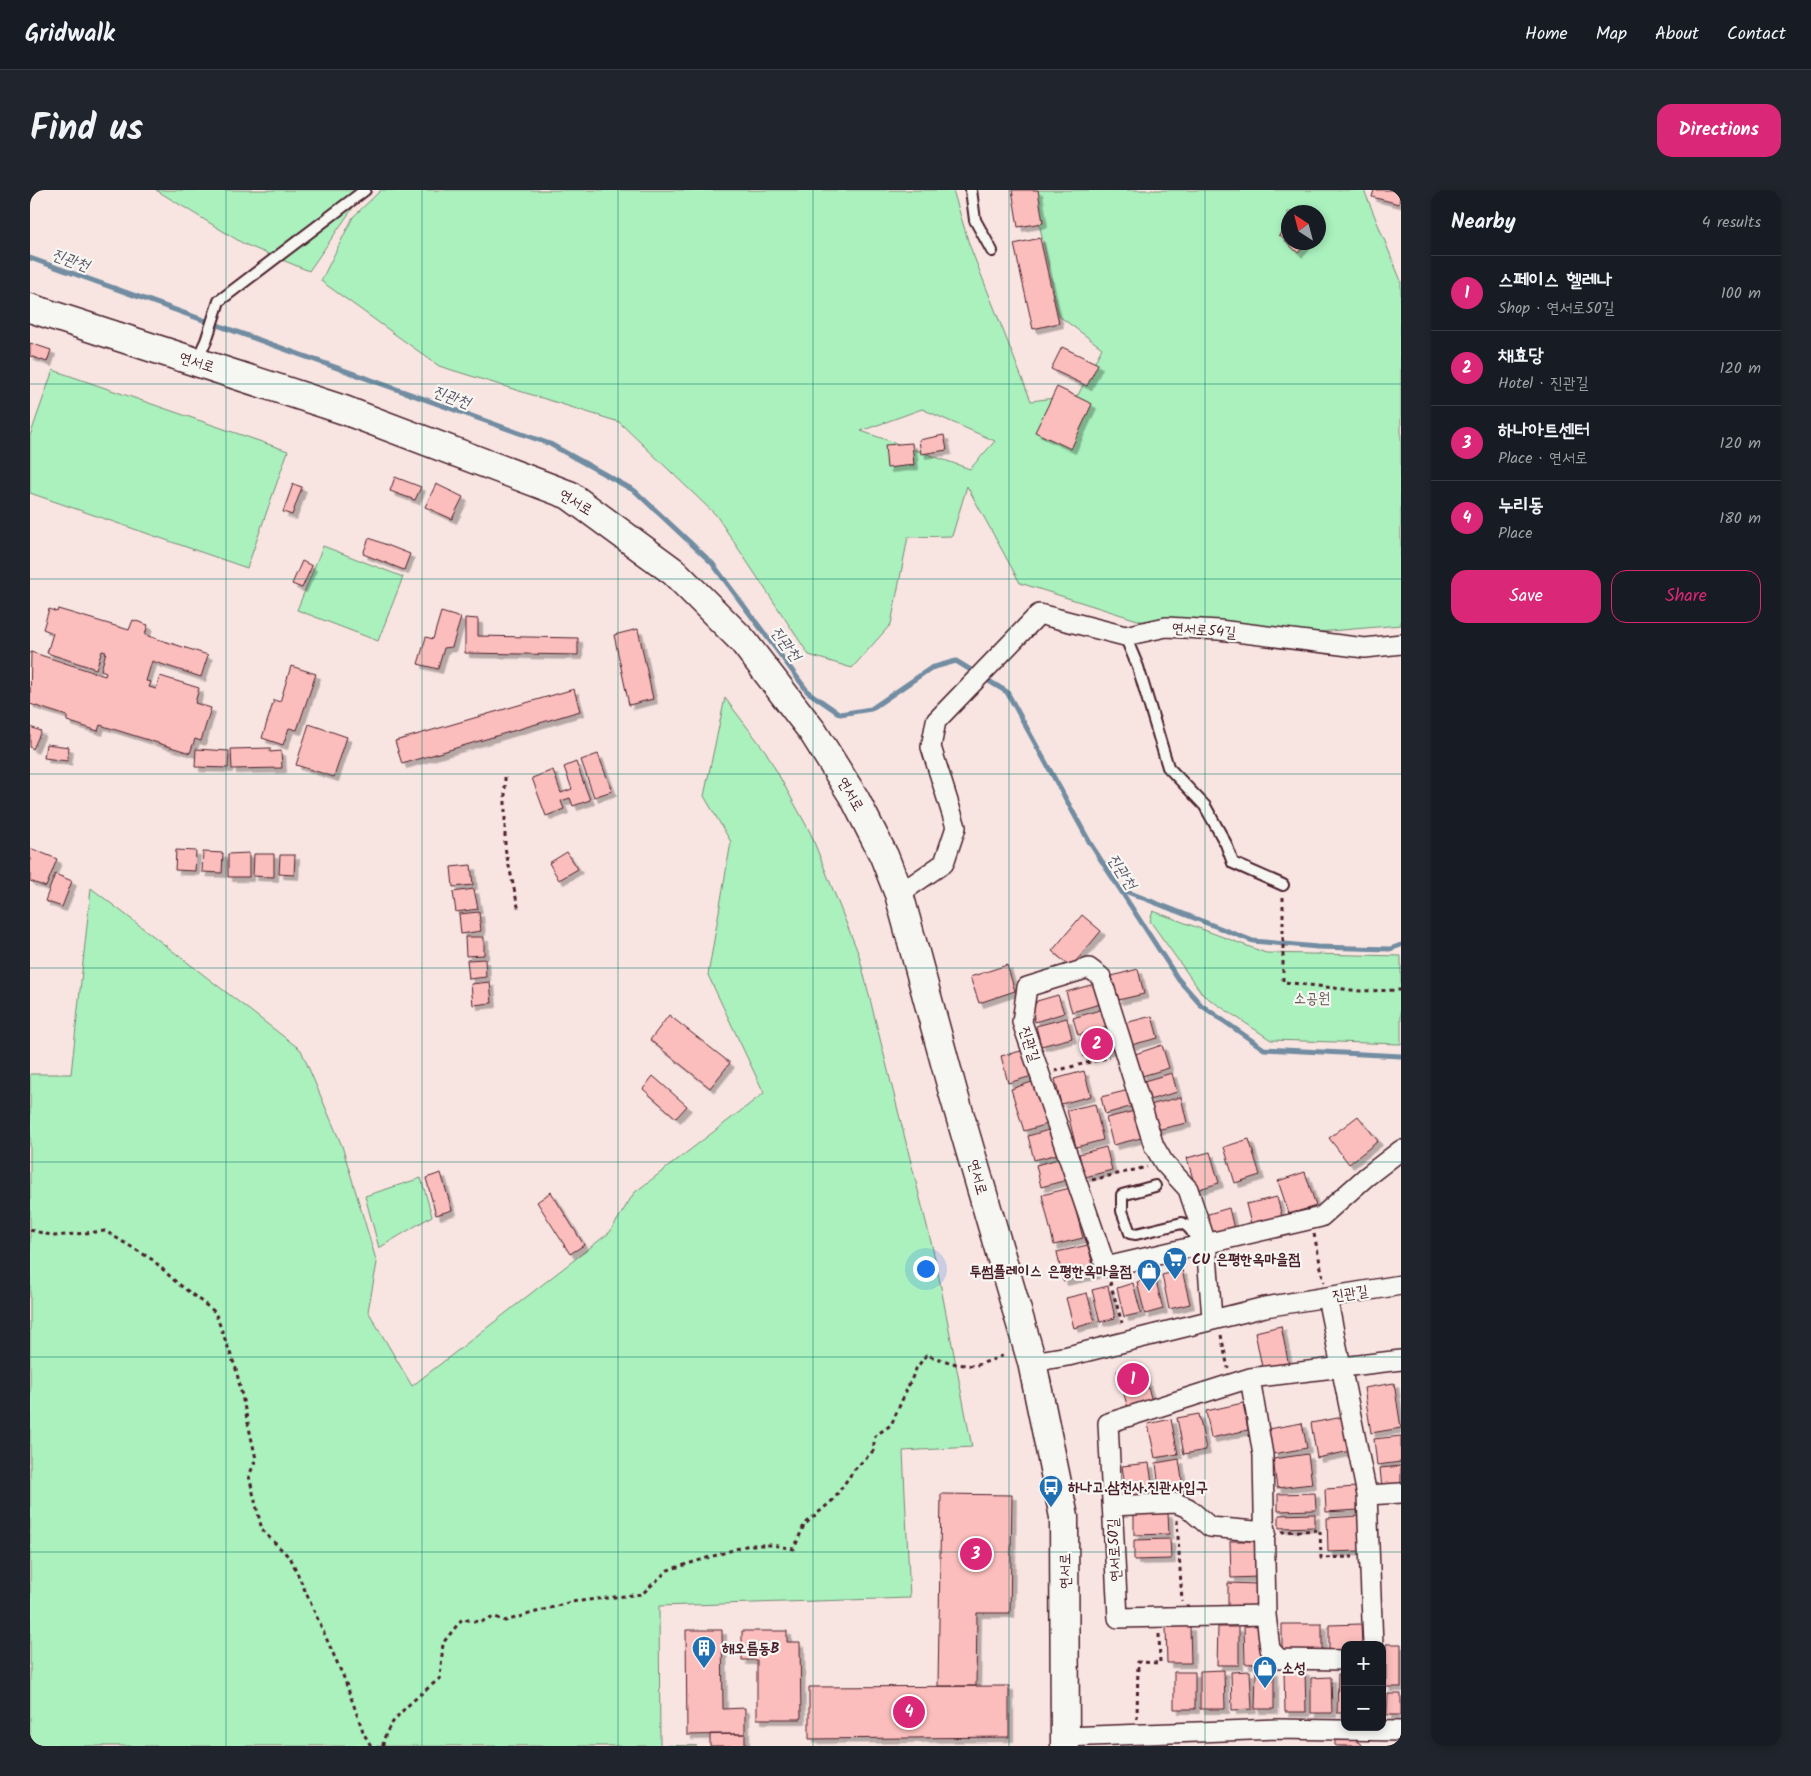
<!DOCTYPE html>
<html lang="en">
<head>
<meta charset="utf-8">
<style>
	body { margin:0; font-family:Kalam,"Poor Story",sans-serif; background:#20242c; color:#f1f3f6 }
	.controls { position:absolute; right:15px; bottom:15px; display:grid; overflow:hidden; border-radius:10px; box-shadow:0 2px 8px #0003 }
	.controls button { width:45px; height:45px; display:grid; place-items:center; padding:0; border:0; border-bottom:1px solid #363941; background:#171b24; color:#f1f3f6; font:25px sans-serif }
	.compass { position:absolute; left:1251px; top:15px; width:45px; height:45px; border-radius:50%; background:#171b24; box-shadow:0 2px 8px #0003; rotate:324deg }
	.you { position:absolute; left:895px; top:1078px; width:18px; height:18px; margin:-12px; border:4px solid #fff; border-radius:50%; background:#1a73e8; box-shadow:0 0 0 8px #1a73e833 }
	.badge { display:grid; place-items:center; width:32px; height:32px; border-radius:50%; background:#db2777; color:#fff; font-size:16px; font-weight:700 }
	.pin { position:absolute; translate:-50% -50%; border:2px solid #fff; box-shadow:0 1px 5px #0006 }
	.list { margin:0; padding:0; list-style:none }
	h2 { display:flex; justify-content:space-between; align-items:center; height:65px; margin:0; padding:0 20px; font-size:21px }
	h2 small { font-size:16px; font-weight:400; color:#9ea1a6 }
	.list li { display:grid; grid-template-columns:32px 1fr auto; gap:15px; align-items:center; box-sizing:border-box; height:75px; padding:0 20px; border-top:1px solid #363941 }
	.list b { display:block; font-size:19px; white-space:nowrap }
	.list p { margin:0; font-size:16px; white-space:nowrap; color:#9ea1a6 }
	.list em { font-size:16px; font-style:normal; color:#9ea1a6 }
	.actions { display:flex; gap:10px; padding:15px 20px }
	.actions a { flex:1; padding:11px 0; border:1px solid #db2777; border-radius:15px; text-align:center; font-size:18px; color:#db2777 }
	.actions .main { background:#db2777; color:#fff }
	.map { position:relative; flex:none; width:1371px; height:1556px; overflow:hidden; border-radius:15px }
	header { display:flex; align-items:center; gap:30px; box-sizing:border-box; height:70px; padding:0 25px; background:#171b24; border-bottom:1px solid #363941 }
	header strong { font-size:24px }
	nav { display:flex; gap:28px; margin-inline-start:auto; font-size:18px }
	.intro { display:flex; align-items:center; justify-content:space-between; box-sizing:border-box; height:120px; padding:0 30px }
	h1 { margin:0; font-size:35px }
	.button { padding:12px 22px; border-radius:15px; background:#db2777; color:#fff; font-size:18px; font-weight:700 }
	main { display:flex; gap:30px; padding:0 30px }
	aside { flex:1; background:#171b24; border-radius:15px; box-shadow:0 2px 8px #0003 }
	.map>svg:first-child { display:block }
</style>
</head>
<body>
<header>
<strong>Gridwalk</strong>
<nav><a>Home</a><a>Map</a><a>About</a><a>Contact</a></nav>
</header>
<div class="intro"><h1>Find us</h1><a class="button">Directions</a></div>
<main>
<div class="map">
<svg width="1371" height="1556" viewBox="0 0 1371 1556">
	<defs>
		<filter id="shadow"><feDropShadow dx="4.5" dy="4.5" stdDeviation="0" flood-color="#0004"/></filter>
	</defs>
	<rect width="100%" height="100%" fill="#f8e5e2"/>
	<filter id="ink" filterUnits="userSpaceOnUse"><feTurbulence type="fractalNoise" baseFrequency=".02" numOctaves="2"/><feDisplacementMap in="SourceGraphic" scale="10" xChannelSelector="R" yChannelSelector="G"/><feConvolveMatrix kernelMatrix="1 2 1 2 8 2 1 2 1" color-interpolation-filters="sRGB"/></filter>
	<g filter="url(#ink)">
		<path fill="#aaf1be" stroke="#7a8874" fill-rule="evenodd" d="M126,0H329L322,19L279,81L214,54Z
			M351,0H923L939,54L1001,211L1048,205L1072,158L1029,126L1002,0H1334L1371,91V435L1288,442L1117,433L990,393L937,296L922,346L878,347L861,434L822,478L779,465L686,325L589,232L409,176L291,91L323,27ZM1258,22H1288V52H1258ZM892,219L965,251L940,279L831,241Z
			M23,180L258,261L217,378L0,303V246Z
			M293,356L373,387L348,451L267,420Z
			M695,508L736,562L780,642L829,765L906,1072L942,1257L873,1261L880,1408L629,1416L630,1555L667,1556H0V884H41L61,698L271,860L312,956L347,1073L338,1121L382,1196L580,1042L604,1003L734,903L678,785L701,652L674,606Z
			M1123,721L1236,763L1371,766V854L1241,850L1173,805L1120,731Z
			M391,988L402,1026L349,1058L335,1006Z"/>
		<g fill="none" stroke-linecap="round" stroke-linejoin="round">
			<path stroke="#728ca1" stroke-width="5" d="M0,68L520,254L605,301L682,373L778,502L810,524L841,519L901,478L926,471L977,502L1060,653L1148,789L1171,815L1234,859L1371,866
				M1090,699L1223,751L1287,757L1360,759L1371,755"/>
		</g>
		<path fill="#fbbebc" stroke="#4a1f2b" filter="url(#shadow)" d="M982,0H1008L1013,33L988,37Z
			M1344,0H1371L1369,14L1342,7Z
			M1258,35V52H1278L1268,63L1249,45Z
			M1010,48L1029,133L1003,139L984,54Z
			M0,153L21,160L17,172L0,166Z
			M1032,157L1068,174L1057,196L1021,179Z
			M1027,197L1062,214L1041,259L1005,242Z
			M914,245L917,260L891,264L889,250Z
			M882,253L884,275L857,278L855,255Z
			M365,287L391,297L385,310L360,301Z
			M263,294L272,297L262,325L253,322Z
			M406,294L433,307L422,329L395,317Z
			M339,348L380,364L374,380L333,364Z
			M272,371L282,376L272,398L262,394Z
			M19,419L27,422L28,419L99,440L103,430L118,435L115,445L178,465L171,487L122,471L116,491L121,492L119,497L126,499L130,486L169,498L165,513L181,518L171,551L165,549L160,563L70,535L68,541L37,531V526L0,514L1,462L75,486L76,482L71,480L76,462L72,461L66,479L17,463L23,443L13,439Z
			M411,422L431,428L422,457L414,458L408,479L388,474L396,447L403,449Z
			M435,428L448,429V446L548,448V465L435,463Z
			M608,439L623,509L599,515L584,445Z
			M261,476L286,484L267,540L259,538L253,555L232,548L244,510L250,512Z
			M544,499L550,521L372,574L365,551Z
			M279,534L317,547L304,587L266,575Z
			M0,537L11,541L3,559L0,557Z
			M16,554L39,557L37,571L14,568Z
			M240,558V562L251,561L252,578L202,579L201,559Z
			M166,559L199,561L198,578L165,577Z
			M568,564L582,601L564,607L551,570Z
			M546,572L560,610L543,616L540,608L531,611L534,619L516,626L502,588L523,580L531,603L542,599L534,577Z
			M0,658L27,669L16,697L0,691Z
			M146,660L166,661L165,681L145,680Z
			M173,662L193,663L192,683L172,682Z
			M537,662L548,679L529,690L519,673Z
			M219,663V687H198V664Z
			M224,664H244V687L223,686Z
			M250,665H265L264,685L249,684Z
			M441,675L443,695L423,697L421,677Z
			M25,684L42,691L32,717L15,711Z
			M444,699L448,719L426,722L423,702Z
			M449,722L451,741L431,744L429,724Z
			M1052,725L1071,741L1041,777L1022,761Z
			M435,747H454V765L436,766Z
			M455,769L456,787L439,789L437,770Z
			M977,775L985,801L949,813L940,787Z
			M1108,779L1114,804L1088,810L1082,786Z
			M460,792L462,813L443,815L441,794Z
			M1064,794L1070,814L1042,822L1036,802Z
			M1028,805L1034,823L1005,832L1002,820L1007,811Z
			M1073,819L1078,837L1048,845L1043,828Z
			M639,825L700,873L680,898L620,850Z
			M1122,826L1128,848L1101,855L1095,833Z
			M1037,828L1042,848L1011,856L1006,836Z
			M1080,841L1085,858L1054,867L1050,850Z
			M1132,855L1139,878L1112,886L1105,864Z
			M995,860L1002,886L978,893L971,866Z
			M1054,881L1061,906L1031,914L1025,889Z
			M1142,883L1147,902L1119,910L1114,891Z
			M623,886L657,916L646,928L613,899Z
			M1005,891L1018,934L994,941L981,899Z
			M1099,900L1103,916L1075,924L1071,907Z
			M1151,907L1157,933L1126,940L1120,915Z
			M1065,914L1073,950L1046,957L1037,920Z
			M1105,921L1111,948L1083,955L1076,928Z
			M1328,926L1348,951L1319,974L1299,948Z
			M1022,939L1028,964L1004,970L998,946Z
			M1219,949L1230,985L1205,993L1194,957Z
			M1076,957L1082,980L1055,987L1049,964Z
			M1180,962L1189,993L1166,1000L1157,968Z
			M1032,968L1037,990L1011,997L1006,975Z
			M1275,982L1286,1016L1259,1024L1248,991Z
			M411,983L422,1020L406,1025L396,988Z
			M1040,998L1053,1048L1024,1055L1012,1005Z
			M521,1002L554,1055L540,1064L507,1012Z
			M1247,1007L1252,1027L1221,1034L1216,1014Z
			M1199,1018L1204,1039L1180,1045L1175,1025Z
			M1058,1055L1065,1084L1033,1091L1027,1062Z
			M1152,1080L1160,1114L1139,1119L1132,1085Z
			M1125,1087L1133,1119L1115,1124L1107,1092Z
			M1103,1093L1111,1123L1094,1127L1087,1098Z
			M1078,1096L1085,1128L1070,1132L1062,1100Z
			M1057,1103L1065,1132L1044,1138L1036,1108Z
			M1251,1136L1259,1176L1233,1182L1225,1142Z
			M1111,1174L1122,1211L1098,1218L1087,1181Z
			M1364,1193L1371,1238L1341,1243L1334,1198Z
			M1213,1213L1218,1240L1181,1248L1176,1221Z
			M1169,1224L1176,1260L1154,1264L1147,1228Z
			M1313,1227L1320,1261L1287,1268L1281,1233Z
			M1141,1229L1148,1264L1125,1268L1118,1234Z
			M1272,1233L1277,1258L1243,1264L1238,1239Z
			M1371,1246V1272L1347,1275L1344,1249Z
			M1278,1264L1282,1294L1247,1298L1243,1269Z
			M1149,1269L1154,1304L1130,1307L1126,1273Z
			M1119,1273L1124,1306L1097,1310L1092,1276Z
			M1371,1276V1297L1352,1299L1350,1278Z
			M1327,1297L1328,1320L1296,1322L1295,1299Z
			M1285,1303L1286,1320L1248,1321V1304Z
			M911,1304L982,1305L980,1423H947L946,1496H908Z
			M1138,1323L1139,1344L1104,1345V1324Z
			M1285,1324V1337L1249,1338V1325Z
			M1329,1326L1330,1361L1298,1362L1297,1328Z
			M1140,1349L1141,1369L1104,1370V1350Z
			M1200,1351H1227L1228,1387L1201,1388Z
			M1198,1393L1228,1394V1417H1198Z
			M1252,1434H1292V1460H1252Z
			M1331,1434L1332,1455H1315V1462H1299V1435Z
			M1234,1435L1235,1473L1215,1474L1214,1436Z
			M1160,1436L1161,1473H1137L1136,1437Z
			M1188,1437H1209V1475H1187Z
			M656,1440H692L693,1519L715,1518V1544L657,1545Z
			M712,1441H757V1452H770L771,1529H727V1470H712Z
			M1356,1454H1371V1497H1356Z
			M1194,1480L1195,1519H1170V1481Z
			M1226,1480H1244V1519H1225Z
			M1220,1481L1222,1519L1202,1520L1201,1482Z
			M1254,1481H1275L1276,1522H1255Z
			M1144,1482H1165V1519H1144Z
			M1308,1484H1315V1523H1307Z
			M1301,1487L1302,1523H1281V1488Z
			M979,1496V1547L779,1549V1497Z
			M1358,1504H1371V1525H1357Z
			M680,1544H715V1556H680Z
			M1305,1549H1324L1333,1556H1305Z"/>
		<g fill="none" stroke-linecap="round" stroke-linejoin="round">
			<defs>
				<path id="lane" d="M941,0L945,30L962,61
					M167,170L176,151L189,111L335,0
					M1095,446L1108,477L1138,577L1175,616L1196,654L1203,673L1253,695
					M1125,996L1092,1005V1021L1100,1043L1106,1044L1152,1033C1162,1038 1165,1045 1166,1056"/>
				<path id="street" d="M869,704L914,673L926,637L901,557L906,531L1009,424L1095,446L1136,437L1189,440L1335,458L1371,454
					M1297,1107L1337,1305L1343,1455
					M1182,1128L1176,1053L1158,999L1134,973L1124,956L1071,787L1059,778L997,797L992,832L1076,1077L1291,1027L1336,987L1371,960
					M1002,1172L1038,1166L1235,1117L1371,1095
					M1220,1188L1233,1265L1236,1425L1240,1459L1249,1469L1315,1470
					M1337,1305L1371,1303
					M1082,1316L1146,1313L1158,1318L1180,1337L1236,1342
					M1236,1425L1088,1428L1078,1233L1220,1188L1371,1170
					M1035,1547L1247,1539L1371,1541"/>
				<path id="secondary" d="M0,118L314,220L539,305L644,382L713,451L783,542L825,609L854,666L869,704L923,902L1002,1172L1034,1327L1035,1556"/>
			</defs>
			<use href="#lane" stroke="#4a1f2b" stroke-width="14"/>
			<use href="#street" stroke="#4a1f2b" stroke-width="22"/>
			<use href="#secondary" stroke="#4a1f2b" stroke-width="31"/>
			<path stroke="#4a1f2b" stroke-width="3" stroke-dasharray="4 4" stroke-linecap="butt" d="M475,587V658L489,721
				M1253,707V792L1330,801L1371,800
				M1025,881L1080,867
				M1062,990L1117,977
				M0,1040L25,1046L75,1041L123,1070L146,1092L185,1122L206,1179L226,1269L219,1286L232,1340L261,1369L314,1488L334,1544L341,1556
				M1284,1044L1294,1092
				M1080,1092L1092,1133
				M1191,1145L1198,1178
				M1147,1330L1152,1411
				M1251,1342L1290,1340L1291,1368L1323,1367
				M1107,1529L1108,1472L1130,1473L1129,1444
				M353,1556C354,1530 392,1504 410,1488L413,1453L432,1429L450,1432L465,1427L475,1431L541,1412L612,1404L638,1380L719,1355H743L764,1359L774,1335L803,1310L824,1280L843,1261L845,1246L861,1235L886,1179L896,1165L926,1174L945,1176L975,1165"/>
			<use href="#lane" stroke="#f6f6f2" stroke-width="10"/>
			<use href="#street" stroke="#f6f6f2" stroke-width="19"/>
			<use href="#secondary" stroke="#f6f6f2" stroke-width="28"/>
		</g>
	</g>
	<path fill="none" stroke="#0f766e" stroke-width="1" stroke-opacity="0.55" d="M196,0V1556M392,0V1556M588,0V1556M783,0V1556M979,0V1556M1175,0V1556M0,194H1371M0,389H1371M0,584H1371M0,778H1371M0,972H1371M0,1167H1371M0,1362H1371"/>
	<defs>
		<symbol id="supermarket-pin" viewBox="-11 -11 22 30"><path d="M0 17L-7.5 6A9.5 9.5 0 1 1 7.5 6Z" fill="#1f6fb2" stroke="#f6f6f2"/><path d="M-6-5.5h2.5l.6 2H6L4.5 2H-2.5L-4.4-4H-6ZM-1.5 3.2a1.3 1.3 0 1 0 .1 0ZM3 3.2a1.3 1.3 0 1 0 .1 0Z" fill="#fff"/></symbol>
		<symbol id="shop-pin" viewBox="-11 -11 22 30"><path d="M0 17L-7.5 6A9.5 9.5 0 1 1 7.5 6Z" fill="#1f6fb2" stroke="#f6f6f2"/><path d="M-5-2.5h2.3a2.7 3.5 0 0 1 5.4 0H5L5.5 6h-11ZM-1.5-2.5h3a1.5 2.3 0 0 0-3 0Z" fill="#fff"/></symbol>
		<symbol id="bus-pin" viewBox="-11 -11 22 30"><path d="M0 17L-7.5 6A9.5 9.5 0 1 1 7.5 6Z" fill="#1f6fb2" stroke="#f6f6f2"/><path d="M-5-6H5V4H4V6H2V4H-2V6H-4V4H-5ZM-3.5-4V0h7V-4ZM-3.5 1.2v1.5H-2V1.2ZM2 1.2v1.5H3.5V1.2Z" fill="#fff"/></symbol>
		<symbol id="building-pin" viewBox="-11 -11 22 30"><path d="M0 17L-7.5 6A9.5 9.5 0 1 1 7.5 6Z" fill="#1f6fb2" stroke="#f6f6f2"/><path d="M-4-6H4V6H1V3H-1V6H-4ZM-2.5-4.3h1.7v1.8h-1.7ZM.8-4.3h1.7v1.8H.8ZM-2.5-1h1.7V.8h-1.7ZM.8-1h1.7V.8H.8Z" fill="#fff"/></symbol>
	</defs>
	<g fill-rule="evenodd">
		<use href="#supermarket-pin" x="1131" y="1055" width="28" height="38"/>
		<use href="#shop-pin" x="1105" y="1067" width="28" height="38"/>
		<use href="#bus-pin" x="1007" y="1283" width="28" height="38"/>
		<use href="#building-pin" x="660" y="1444" width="28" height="38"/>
		<use href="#shop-pin" x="1221" y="1464" width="28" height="38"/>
	</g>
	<g text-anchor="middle" stroke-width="4.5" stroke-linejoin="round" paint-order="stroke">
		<g font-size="15" fill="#4a1f2b" stroke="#f6f6f2">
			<text transform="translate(167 172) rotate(18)" y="5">연서로</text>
			<text transform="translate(546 312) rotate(31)" y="5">연서로</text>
			<text transform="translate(1174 440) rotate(4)" y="5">연서로54길</text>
			<text transform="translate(821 604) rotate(60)" y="5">연서로</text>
			<text transform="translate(1000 854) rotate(72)" y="5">진관길</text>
			<text transform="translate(948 987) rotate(74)" y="5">연서로</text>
			<text transform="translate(1320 1103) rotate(-9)" y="5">진관길</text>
			<text transform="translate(1084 1360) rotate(-93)" y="5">연서로50길</text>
			<text transform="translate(1035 1381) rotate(-91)" y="5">연서로</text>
		</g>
		<g font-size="15" fill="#625450" stroke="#f6f6f2">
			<text x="1282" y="813">소공원</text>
		</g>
		<g font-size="15" font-weight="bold" fill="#4a1f2b" stroke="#f6f6f2" text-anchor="start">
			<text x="1162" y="1074">CU 은평한옥마을점</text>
			<text x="1102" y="1086" text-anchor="end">투썸플레이스 은평한옥마을점</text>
			<text x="1038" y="1302">하나고.삼천사.진관사입구</text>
			<text x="692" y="1463">해오름동B</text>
			<text x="1252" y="1483">소성</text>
		</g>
		<g font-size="16" font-style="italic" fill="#5e5566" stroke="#f6f6f2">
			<text transform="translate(41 69) rotate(20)" y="6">진관천</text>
			<text transform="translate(422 206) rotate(20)" y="6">진관천</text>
			<text transform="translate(757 453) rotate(53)" y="6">진관천</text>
			<text transform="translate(1093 681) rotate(57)" y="6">진관천</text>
		</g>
	</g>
</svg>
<div class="controls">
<button>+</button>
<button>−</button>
</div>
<svg class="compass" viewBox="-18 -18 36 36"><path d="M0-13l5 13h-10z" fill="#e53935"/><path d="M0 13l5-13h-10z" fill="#9ea1a6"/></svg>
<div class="you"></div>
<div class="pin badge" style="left:1103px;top:1189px">1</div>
<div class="pin badge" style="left:1067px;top:854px">2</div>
<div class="pin badge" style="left:946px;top:1364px">3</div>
<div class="pin badge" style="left:879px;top:1522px">4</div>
</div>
<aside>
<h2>Nearby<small>4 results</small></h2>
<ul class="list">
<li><span class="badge">1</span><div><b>스페이스 헬레나</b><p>Shop · 연서로50길</p></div><em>100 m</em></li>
<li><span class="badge">2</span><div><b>채효당</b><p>Hotel · 진관길</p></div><em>120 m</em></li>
<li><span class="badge">3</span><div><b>하나아트센터</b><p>Place · 연서로</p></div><em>120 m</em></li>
<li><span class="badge">4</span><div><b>누리동</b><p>Place</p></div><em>180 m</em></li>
</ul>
<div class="actions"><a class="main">Save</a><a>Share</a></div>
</aside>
</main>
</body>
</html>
